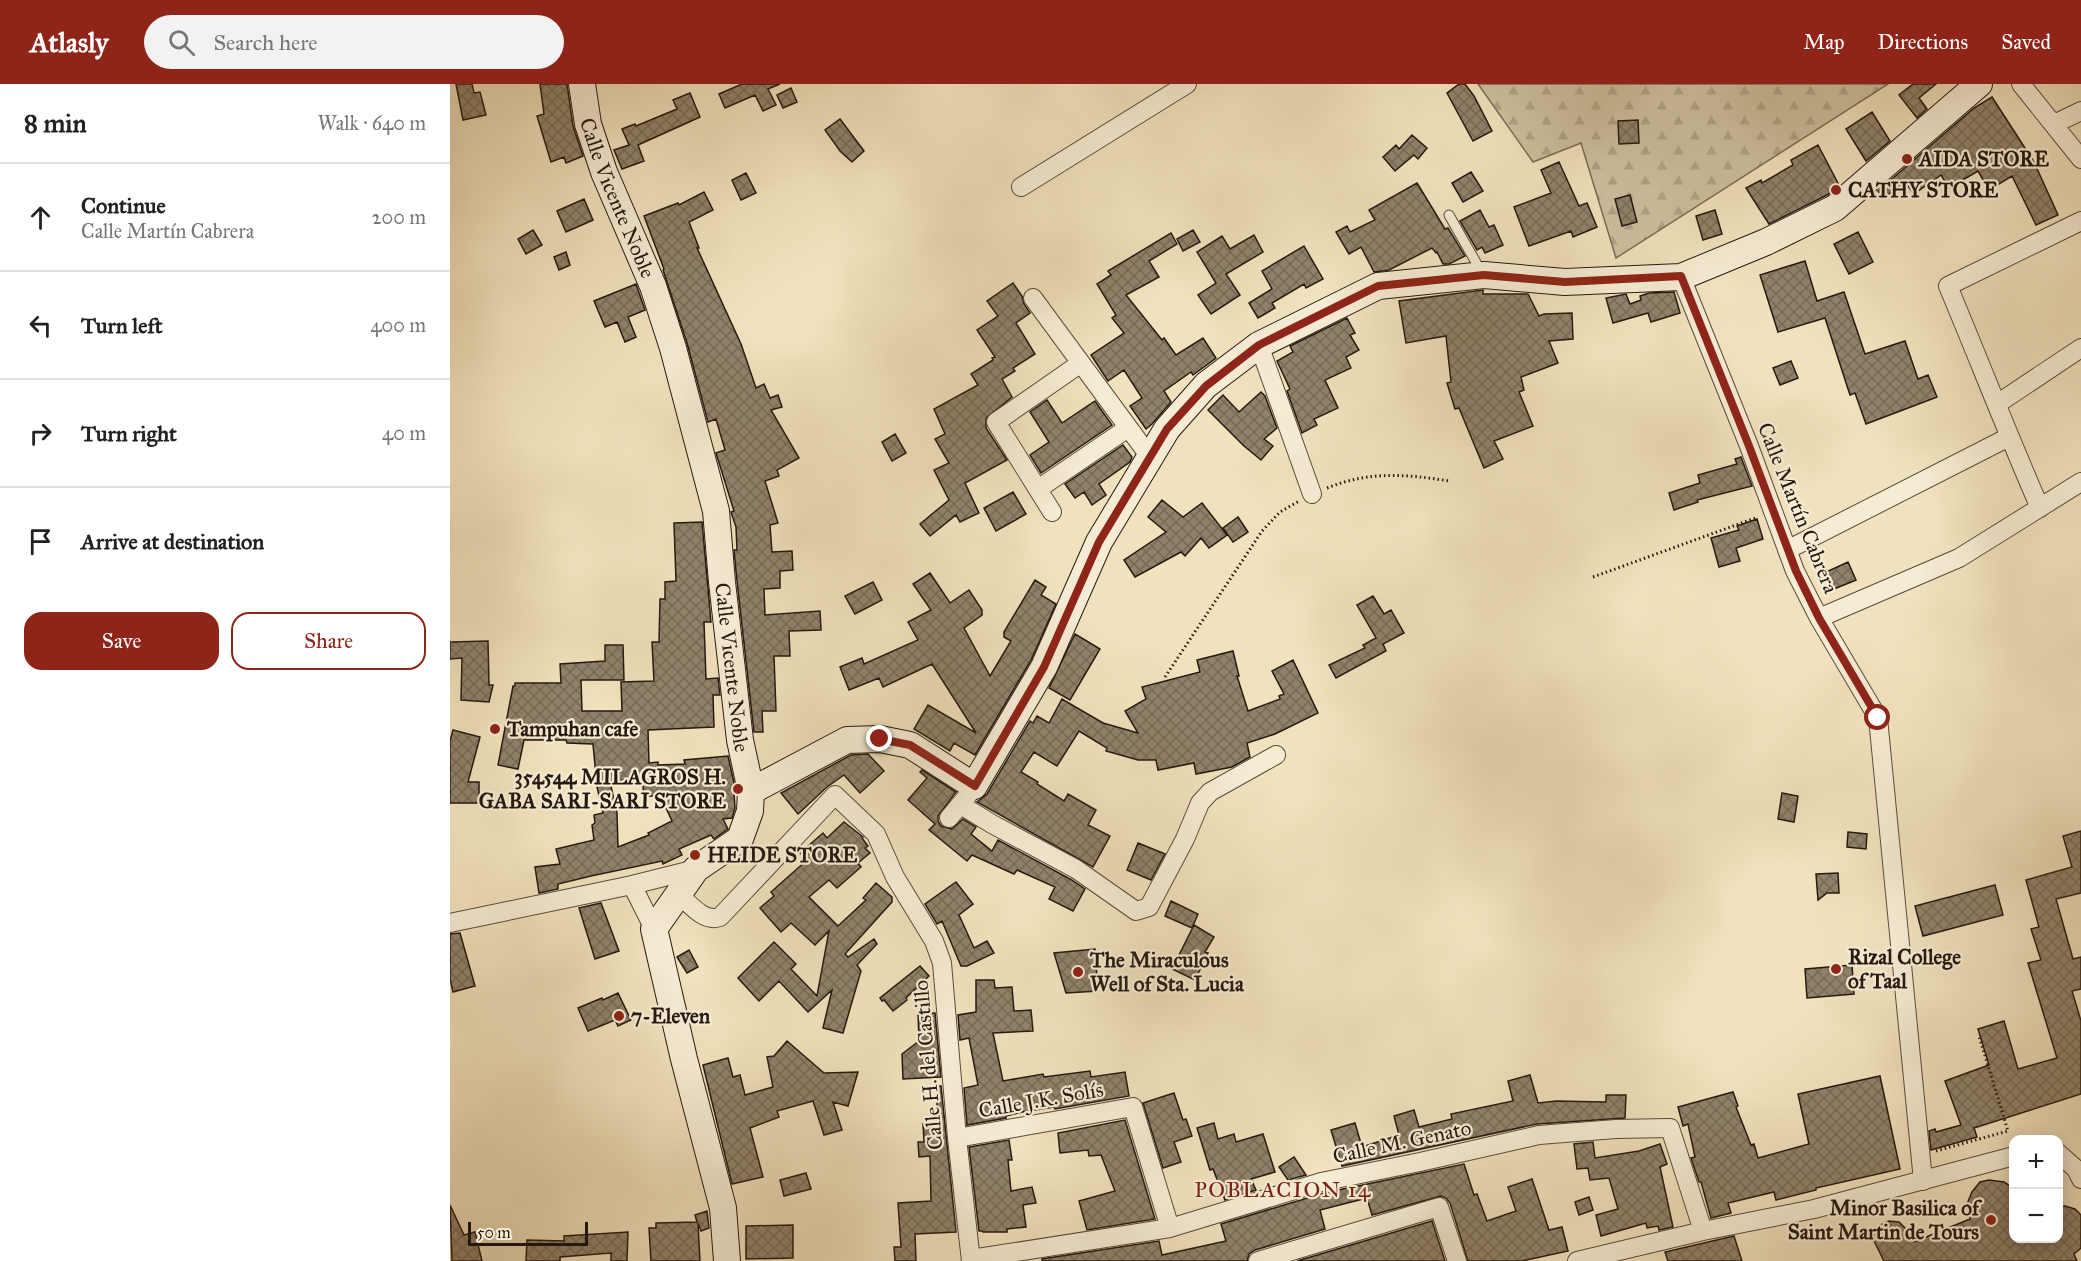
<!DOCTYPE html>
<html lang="en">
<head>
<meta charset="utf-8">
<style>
	body { margin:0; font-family:"IM FELL Great Primer",serif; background:#f2f2f2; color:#222 }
	.controls { position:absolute; right:18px; bottom:18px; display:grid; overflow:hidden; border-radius:12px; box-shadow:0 3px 15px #0003 }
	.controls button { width:54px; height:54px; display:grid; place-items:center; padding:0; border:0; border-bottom:2px solid #e0e0e0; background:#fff; color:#222; font:30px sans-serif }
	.scale { position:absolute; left:18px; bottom:15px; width:120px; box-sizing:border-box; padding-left:6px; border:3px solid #261910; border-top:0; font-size:16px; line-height:21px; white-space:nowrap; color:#261910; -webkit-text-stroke:4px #f6ecd4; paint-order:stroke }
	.stop { position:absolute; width:18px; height:18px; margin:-14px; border:4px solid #8f2418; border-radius:50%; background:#fff }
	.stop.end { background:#8f2418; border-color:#fff; box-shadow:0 2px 6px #0008 }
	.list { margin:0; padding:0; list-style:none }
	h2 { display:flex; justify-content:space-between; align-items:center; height:78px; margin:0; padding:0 24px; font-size:26px }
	h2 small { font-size:20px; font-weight:400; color:#767676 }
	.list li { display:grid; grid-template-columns:39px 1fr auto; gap:18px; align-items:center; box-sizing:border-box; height:108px; padding:0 24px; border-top:2px solid #e0e0e0 }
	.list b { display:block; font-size:22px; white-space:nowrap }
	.list p { margin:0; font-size:20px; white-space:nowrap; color:#767676 }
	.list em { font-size:20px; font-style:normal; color:#767676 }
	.actions { display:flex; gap:12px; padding:18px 24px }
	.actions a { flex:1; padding:14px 0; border:2px solid #8f2418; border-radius:18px; text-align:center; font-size:21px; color:#8f2418 }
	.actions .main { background:#8f2418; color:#fff }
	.icon { flex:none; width:33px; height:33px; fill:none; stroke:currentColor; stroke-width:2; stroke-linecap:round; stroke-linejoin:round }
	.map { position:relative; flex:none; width:1631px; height:1177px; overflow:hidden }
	header { display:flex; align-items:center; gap:36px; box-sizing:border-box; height:84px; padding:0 30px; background:#8f2418; color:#fff }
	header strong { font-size:28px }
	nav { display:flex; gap:33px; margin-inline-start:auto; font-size:21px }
	.search { width:420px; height:54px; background:#f2f2f2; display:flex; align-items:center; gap:15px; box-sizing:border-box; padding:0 21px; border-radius:33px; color:#767676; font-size:22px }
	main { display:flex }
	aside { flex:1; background:#fff }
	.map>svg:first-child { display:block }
</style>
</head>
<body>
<header>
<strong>Atlasly</strong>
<div class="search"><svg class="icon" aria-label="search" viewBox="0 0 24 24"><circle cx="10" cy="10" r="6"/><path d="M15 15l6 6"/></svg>Search here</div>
<nav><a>Map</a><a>Directions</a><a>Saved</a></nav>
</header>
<main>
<aside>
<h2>8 min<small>Walk · 640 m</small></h2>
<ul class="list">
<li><svg class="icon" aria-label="ahead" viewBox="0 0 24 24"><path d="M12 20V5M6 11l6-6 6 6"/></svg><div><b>Continue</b><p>Calle Martín Cabrera</p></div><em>200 m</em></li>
<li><svg class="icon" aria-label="left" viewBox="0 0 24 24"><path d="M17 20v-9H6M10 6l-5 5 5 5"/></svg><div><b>Turn left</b></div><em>400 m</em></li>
<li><svg class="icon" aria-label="right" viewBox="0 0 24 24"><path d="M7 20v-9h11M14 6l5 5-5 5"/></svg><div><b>Turn right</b></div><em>40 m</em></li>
<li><svg class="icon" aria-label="arrive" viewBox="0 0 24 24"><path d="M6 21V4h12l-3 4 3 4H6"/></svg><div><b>Arrive at destination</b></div></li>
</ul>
<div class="actions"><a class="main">Save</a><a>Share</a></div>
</aside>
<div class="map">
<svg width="1631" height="1177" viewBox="0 0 1631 1177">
	<defs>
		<pattern id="forest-firs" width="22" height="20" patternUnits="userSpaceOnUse" patternTransform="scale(1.5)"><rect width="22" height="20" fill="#cec0a0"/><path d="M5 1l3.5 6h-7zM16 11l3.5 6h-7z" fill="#b1a489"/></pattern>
		<pattern id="building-cross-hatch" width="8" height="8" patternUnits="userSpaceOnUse" patternTransform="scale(1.5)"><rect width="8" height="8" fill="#90826a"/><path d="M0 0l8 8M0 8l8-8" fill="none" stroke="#756a56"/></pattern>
	</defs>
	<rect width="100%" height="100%" fill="#f1e2bd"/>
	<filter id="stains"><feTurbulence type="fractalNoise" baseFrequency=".00333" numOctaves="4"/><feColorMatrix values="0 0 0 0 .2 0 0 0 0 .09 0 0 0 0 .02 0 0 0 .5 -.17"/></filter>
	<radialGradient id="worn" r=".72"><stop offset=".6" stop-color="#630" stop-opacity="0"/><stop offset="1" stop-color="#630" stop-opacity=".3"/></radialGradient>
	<path fill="url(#forest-firs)" stroke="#7a6c58" stroke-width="1.5" d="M1028,0H1438L1166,174L1131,59L1083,78Z"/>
	<path fill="url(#building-cross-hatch)" stroke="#261910" stroke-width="1.5" fill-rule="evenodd" d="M6,0H22L24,9L30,8L36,31L13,36Z
		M90,0H117L123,42L133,72L116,79L114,73L101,78L87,32L94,30Z
		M292,0H330L318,5L326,21L313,27L305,11L275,24L269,10Z
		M1009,0H1015L1024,12L1042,47L1023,57L997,9Z
		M1463,0H1486L1469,14L1477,25L1467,34L1449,11Z
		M341,4L347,18L333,24L327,11Z
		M240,9L250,33L188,61L194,77L172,85L164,66L179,61L172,45L185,40L186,42L227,25L223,16Z
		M1542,13L1584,78L1608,131L1586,141L1562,92L1539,106L1528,87L1499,104L1491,91L1464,110L1455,98L1434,114L1428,107L1524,24Z
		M1422,28L1440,57L1416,77L1396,45Z
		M390,35L414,67L402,78L390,67L375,46Z
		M1188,36L1189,59L1169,60L1168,37Z
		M962,51L977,64L968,75L964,71L945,87L933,73L946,61L949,65Z
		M1368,61L1389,101L1377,111L1319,140L1296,104L1311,96L1312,99L1343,81L1341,76Z
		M1109,78L1129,122L1137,119L1147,143L1123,153L1121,147L1079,162L1064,123L1101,109L1091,86Z
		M1021,88L1033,107L1013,118L1002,99Z
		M296,89L306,109L291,116L282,96Z
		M967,99L995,145L998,144L1015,172L999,180H993L987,168L986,169L982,164L939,186L924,188L911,163L899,170L886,148L897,142L900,148L925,136L919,126Z
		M254,108L263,126L239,138L249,164H247L291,260L306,304L314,300L320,314L328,311L332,323L321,326L349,374L327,386L329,392L315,397L328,439L320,441L322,468L342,467L343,486L330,487V504L314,505L315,531L370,527L371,546L339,547L340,572H324L326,627H312L313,648H304L287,497L284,466H287L286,443L281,428L284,427L266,369L275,366L266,335L258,338L237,259L213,186L214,185L194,132L228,119L229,121Z
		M1180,111L1187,138L1172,142L1165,115Z
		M134,115L143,136L116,148L107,127Z
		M1030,126L1039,143L1044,141L1053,161L1035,169L1032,163L1027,166L1010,137Z
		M1265,126L1272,150L1253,156L1246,132Z
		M83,146L92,161L76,170L68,155Z
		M743,146L750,158L733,167L727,155Z
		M1408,148L1423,178L1399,190L1384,160Z
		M721,149L727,160L699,177L709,193L676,211L712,256L714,254L726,271L753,254L766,274L743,291L741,288L714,307L721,318L702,340L696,345L680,322L692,314L674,286L658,297L641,271L674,249L662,234L666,231L647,200L661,191L658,187Z
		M804,151L813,168L776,190L790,211L761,230L748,211L766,199L747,168L772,152L780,165Z
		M854,162L873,195L856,204L854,200L822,219L825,224L808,234L799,219L822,205L812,187Z
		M116,168L120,181L109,186L104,173Z
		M1355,177L1367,217L1394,208L1415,270L1455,257L1468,295L1478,291L1487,313L1416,340L1405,309L1400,311L1375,234L1328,248L1310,191Z
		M563,199L572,212L574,220L580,229L566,239L585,270L563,284L565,287L552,295L562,313L536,334V344L557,376L515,399L529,429L510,438L506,431L480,452L470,440L499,416L484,386L499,379L485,355L495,350L484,325L528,301L521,290L543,276L542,274L545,273L527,246L548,232L537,217Z
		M186,200L195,226L178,233L186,253L175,258L167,238L155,243L144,217Z
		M1033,206V210H1078L1089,232L1094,230L1122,229L1123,255L1099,257L1108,279L1071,293L1074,306L1069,308L1083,342L1044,357L1053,375L1034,384L1009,324L1005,325L997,299L1001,298L996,252L956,259L949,217Z
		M1224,208L1230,229L1201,238L1198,229L1163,239L1156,214L1176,210L1180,220L1191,216L1190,212L1199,209Z
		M897,234L905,249L900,251L909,266L896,273L901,284L875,296L888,324L864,335L867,341L852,349L837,307L840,305L827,277L843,268L840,262Z
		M1341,277L1348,294L1330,301L1323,284Z
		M811,308L815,312L827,344L814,355L823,362L811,376L794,362L758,326L773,311L789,328Z
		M597,316L612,339L645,317L662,341L591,389L580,371L599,358L580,328Z
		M445,350L456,369L442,377L432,358Z
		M673,361L682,373L680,378L649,400L656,411L642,421L634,408L625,414L615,400Z
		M1291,373L1302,402L1247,416L1248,418L1224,426L1219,409L1250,399L1248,391L1287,380L1285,375Z
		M563,408L576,430L546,447L534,424Z
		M712,416L733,433L752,419L777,451L759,464L751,454L735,472L731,468L685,493L674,476L716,448L698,433Z
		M788,433L798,448L783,458L773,444Z
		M1307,435L1313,455L1286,464L1290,477L1269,483L1261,454L1289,446L1287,442Z
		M252,438L261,538H254L256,595L268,594L270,611H263L264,643L198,646L199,679L208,678V681L235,680L234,676L278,672L286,708L284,709L285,724L282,734L273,735L278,745L264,755L261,751L229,765L232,771L213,780L212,777L141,792L108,800V805L89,809L85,783L110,780L106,765L144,756L142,741L145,739L144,731L153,729L147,703L143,660L117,659L116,656H74L68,685L48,681L63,602H65V599H111L110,580L155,577V561H173L174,596H131L132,627H172L171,598L204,597L202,558H209L210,515H215V498L226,497L224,439ZM192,693L194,713L210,711L222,737L198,749L199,751L168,763L167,729L160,698Z
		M1398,478L1406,496L1384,505L1376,488Z
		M480,489L500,519L519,506L532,526V531L514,544L540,592L561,557L554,553V548L585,496L596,503L591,511L606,520L581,576L525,671L504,659L500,667L464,645L478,621L526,649L482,580L433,603L429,594L399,606L390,583L412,574L414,580L468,556L458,538L481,526L463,500Z
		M423,498L432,516L405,530L395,512Z
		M923,512L934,530L941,526L954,549L933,560L936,567L886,594L879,581L915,564L913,561L926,554L907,521Z
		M625,550L650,565L620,616L599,604Z
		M38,557L39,601H43L39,618L11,616L12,574L0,575V558Z
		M783,567L789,592H787L798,627L830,615L829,612L834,610L822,587L843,576L868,629L825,650L797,659L800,673L782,683L746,690L744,679L708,686L706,676H688L656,667L657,664L629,647L607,682L584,668L571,688L588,698L587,700L614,717L618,710L646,726L638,741L660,752L643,783L527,718L537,710L580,637L583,639L587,632L599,639L612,615L653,639L688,649L675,627L696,615L692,603L750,588L747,576Z
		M3,646L30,653L18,698H29V719H0V657Z
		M418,670L434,687L410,709L394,691L377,703L348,730L331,709L401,671Z
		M472,686L506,708L488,732V737L491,742L502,745L513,735L526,743L521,750L542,767L548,756L620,795L635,805L623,827L599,815L605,803L567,786L564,790L522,771L517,777L479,746L485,740L458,716L477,694L470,688Z
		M1332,709L1348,712L1344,738L1328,735Z
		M394,738L413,753L412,754L418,762L415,764L420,769L408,779L411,783L387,804L379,796L359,813L388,842L416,816L413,814L426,799L442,813V818L395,870L398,873L424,855L427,860L407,881L411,887L393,949L373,944L382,906L358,928L329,897L309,917L288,894L324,858L346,880L341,885L367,912L379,847L365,861L341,839L331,848L310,824L324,812L321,808L357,776L350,769L373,749L377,754Z
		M1631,747V809L1606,815L1623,875L1631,873V905L1622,907L1631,937V1010L1524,1044L1527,1053L1481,1066L1479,1047L1485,1045L1486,1048L1511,1041L1495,997L1539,981L1528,945L1554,937L1568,985L1607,974L1578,879L1591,876L1581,845L1589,843L1576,796L1622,783L1613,752Z
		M1398,748L1417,750L1416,765L1397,763Z
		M688,759L715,770L701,796L677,786Z
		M1388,789L1389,809H1377L1368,816L1366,790Z
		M506,798L523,820L509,831L524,864L537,857L544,869L517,882H511L492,837L487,840L475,820Z
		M1545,801L1553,831L1473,852L1465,822Z
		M721,817L748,830L742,844L715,832Z
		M151,819L169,867L145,875L129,824Z
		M744,841L764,853L755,868L758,869L745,896L722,885Z
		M10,849L25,902L3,908L0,895V850Z
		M645,865L648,907L616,909L604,869Z
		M239,866L248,883L237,889L227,873Z
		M1402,881L1404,910L1357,914L1355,885Z
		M470,882L479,892L456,914L457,916L443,927L434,916L432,917L430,914Z
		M526,896H544L545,904L562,903L564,927L581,926L583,947L543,949L553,997L593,990L594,993L640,987L641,993L675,988L679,1012L605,1025L604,1023L572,1028L556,1032V1034L517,1041L514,1004L528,1001L519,954L510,956L508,931L526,928Z
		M168,909L181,936L168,942L165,936L138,947L128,924L152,914L153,916Z
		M468,929H485L491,993L453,995L452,970L469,957Z
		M337,957L374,989L408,988L398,1022L383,1018L392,1046L374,1051L363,1017L327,1027L329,1033L300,1044L313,1093L282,1100L253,981L278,974L283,993L290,991L295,1011L323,1003L317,973L324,972Z
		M1080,991L1088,1019L1106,1017L1156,1018V1011H1176L1175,1034L1087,1040L892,1082L881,1046L905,1039L912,1063L949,1051L944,1032L964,1026L969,1043L1002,1035L1001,1030L1063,1017L1058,997Z
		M1430,992L1450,1085L1366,1104V1106L1326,1116L1324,1108L1278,1119L1281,1129L1261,1134L1251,1098H1249L1241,1074L1245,1073L1238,1040L1233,1042L1228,1023L1283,1008L1288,1022L1286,1023L1301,1061L1304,1060L1308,1074L1359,1060L1348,1010Z
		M487,1002H491L506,1148L465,1150L466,1177H445L444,1163H451L448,1119L481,1117L480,1072L469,1073L468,1058H474L473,1040L487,1038Z
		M724,1009L733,1036L736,1035L742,1052L724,1058L731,1078L713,1084L693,1019Z
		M675,1036L705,1135L637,1146L629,1117L665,1107L651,1071L639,1072L638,1066L610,1069L608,1049Z
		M764,1039L768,1055L784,1050L786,1058L813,1050L825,1088L801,1095L806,1106L775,1116L763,1085L760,1086L747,1044Z
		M559,1056L562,1076H558L561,1107L582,1103L586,1119L573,1121L576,1143L557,1145V1148H533L532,1147H529L519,1063Z
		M1143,1058L1145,1074L1189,1067L1210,1060L1217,1080L1210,1083L1223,1143L1209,1146L1208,1142L1197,1144L1196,1139L1151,1152L1146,1131L1168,1125L1159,1094L1140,1096L1138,1084L1127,1085L1124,1060Z
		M844,1073L856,1091L838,1096L829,1083Z
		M1014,1080L1024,1111L1027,1110L1037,1137L1066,1127L1058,1103L1082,1095L1099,1146L1112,1143L1118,1167L1072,1177H1018L1000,1119L996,1114L991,1112L922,1131L917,1114L870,1126L875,1145L805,1166L799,1170L797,1177H592V1175L709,1157L712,1171L776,1157L771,1140L874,1109Z
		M356,1089L361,1105L334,1112L330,1096Z
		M1539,1096L1554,1098L1563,1104V1155H1608V1123L1615,1122L1625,1125L1631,1131V1164L1624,1170L1627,1177H1434L1423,1155L1426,1146L1430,1141L1439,1137L1449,1138L1456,1145L1464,1158L1520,1135L1517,1120L1522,1108L1530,1098Z
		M1139,1113L1143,1126L1129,1131L1125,1118Z
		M0,1121L14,1151L25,1148L32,1177H2Z
		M257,1127L259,1144L251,1147L248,1139L250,1177H201L199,1144H206V1139L247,1138L245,1131Z
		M982,1137L995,1177H847Z
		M343,1141V1174L296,1175V1142Z
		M178,1148L177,1177H161V1169L110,1173V1177H76L77,1156L114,1157V1152Z
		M1284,1152L1292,1177H1218L1215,1168Z"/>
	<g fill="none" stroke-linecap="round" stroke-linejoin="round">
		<defs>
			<path id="lane" d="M999,131L1032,189"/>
			<path id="street" d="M1571,0L1631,75
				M1604,40L1631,27
				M571,103L737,0
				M1231,193L1299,362L1345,487L1369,534L1428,634L1473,1097
				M583,214L700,373
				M809,261L862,410
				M1547,320L1631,264
				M588,405L678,344
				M1590,424C1558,351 1529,276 1498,202L1631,137
				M602,428L546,338L631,279
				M1337,466L1559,353
				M1369,534L1509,474L1631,398
				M511,721L542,740L626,785L686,827L699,823L735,755L750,719L760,708L826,671
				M499,734L518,711
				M182,801L204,845
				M228,810C240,820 254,839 270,833L385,711L426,750L445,793L484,857L492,879L507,1054L521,1177
				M0,839L182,801L246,785
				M507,1054L683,1023L720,1144
				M1608,1069L1626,1085L1631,1095
				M521,1175L720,1144L871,1098L970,1078L1089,1051L1166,1045L1220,1044L1253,1147
				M808,1177L989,1123L1007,1177
				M1127,1177L1253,1147L1364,1125L1564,1072"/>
			<g id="secondary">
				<path id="s1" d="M132,0L138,40L154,88L203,202L223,264L266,427L272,498L290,656L301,707L300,727L290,755L246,785L204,845L234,975L273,1124L277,1177"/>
				<path d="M301,707L397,656L430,655L460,661L524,702L594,583L649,458L717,345L756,301L809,261L928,202L1034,191L1115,198L1231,193L1316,158L1385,124L1529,0"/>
			</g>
		</defs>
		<use href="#lane" stroke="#594b3b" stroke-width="11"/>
		<use href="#street" stroke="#594b3b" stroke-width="20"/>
		<use href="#secondary" stroke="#261910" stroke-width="28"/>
		<path stroke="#261910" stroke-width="3" stroke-dasharray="1.5 3" stroke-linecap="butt" d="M877,404C919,387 956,390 999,397
			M1143,493L1308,433
			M715,593L812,447L830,428L849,417
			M1486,1067L1558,1047L1529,952"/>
		<use href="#lane" stroke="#f6ecd4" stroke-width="9"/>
		<use href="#street" stroke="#f6ecd4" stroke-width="18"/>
		<use href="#secondary" stroke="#f6ecd4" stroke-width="26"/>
	</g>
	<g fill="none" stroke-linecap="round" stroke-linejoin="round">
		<path stroke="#8f2418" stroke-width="8" d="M430,655L460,661L525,702L594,583L649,458L717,345L756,302L809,261L928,202L1034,191L1115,198L1231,192L1299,362L1346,487L1369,534L1428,634"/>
	</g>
	<g fill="#8f2418" stroke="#f6ecd4" stroke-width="2">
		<circle cx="1457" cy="75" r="6"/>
		<circle cx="1386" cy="106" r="6"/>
		<circle cx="45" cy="645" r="6"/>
		<circle cx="288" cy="705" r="6"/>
		<circle cx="245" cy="771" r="6"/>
		<circle cx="1386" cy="885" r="6"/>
		<circle cx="628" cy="888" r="6"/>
		<circle cx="169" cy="932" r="6"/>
		<circle cx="1541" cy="1136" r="6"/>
	</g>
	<g text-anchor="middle" stroke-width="4.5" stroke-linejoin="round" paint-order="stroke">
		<g font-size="21" font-weight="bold" fill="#261910" stroke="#f6ecd4" text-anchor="start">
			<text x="1469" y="82">AIDA STORE</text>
			<text x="1398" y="113">CATHY STORE</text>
			<text x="57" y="652">Tampuhan cafe</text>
			<text x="276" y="700" text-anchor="end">354544 MILAGROS H.<tspan x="276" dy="24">GABA SARI-SARI STORE</tspan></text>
			<text x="257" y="778">HEIDE STORE</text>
			<text x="1398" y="880">Rizal College<tspan x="1398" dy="24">of Taal</tspan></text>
			<text x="640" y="883">The Miraculous<tspan x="640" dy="24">Well of Sta. Lucia</tspan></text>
			<text x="181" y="939">7-Eleven</text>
			<text x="1529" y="1131" text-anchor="end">Minor Basilica of<tspan x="1529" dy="24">Saint Martin de Tours</tspan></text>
		</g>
		<g font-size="21" fill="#261910" stroke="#f6ecd4">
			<text dy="7" stroke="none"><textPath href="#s1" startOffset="120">Calle Vicente Noble</textPath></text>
			<text transform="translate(1348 424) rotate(68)" y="7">Calle Martín Cabrera</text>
			<text dy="7" stroke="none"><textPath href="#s1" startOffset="606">Calle Vicente Noble</textPath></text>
			<text transform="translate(478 981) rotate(-95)" y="7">Calle H. del Castillo</text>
			<text transform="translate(591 1016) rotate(-10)" y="7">Calle J.K. Solís</text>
			<text transform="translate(952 1058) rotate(-12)" y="7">Calle M. Genato</text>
		</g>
		<g font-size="22" letter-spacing="1.5" fill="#7a1f14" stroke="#f6ecd4">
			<text x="833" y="1113">POBLACION 14</text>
		</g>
	</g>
	<rect width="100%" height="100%" filter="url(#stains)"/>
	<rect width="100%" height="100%" fill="url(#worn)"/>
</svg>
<div class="controls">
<button>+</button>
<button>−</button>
</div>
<div class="scale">50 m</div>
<div class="stop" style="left:1428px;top:634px"></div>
<div class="stop end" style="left:430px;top:655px"></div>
</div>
</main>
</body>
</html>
